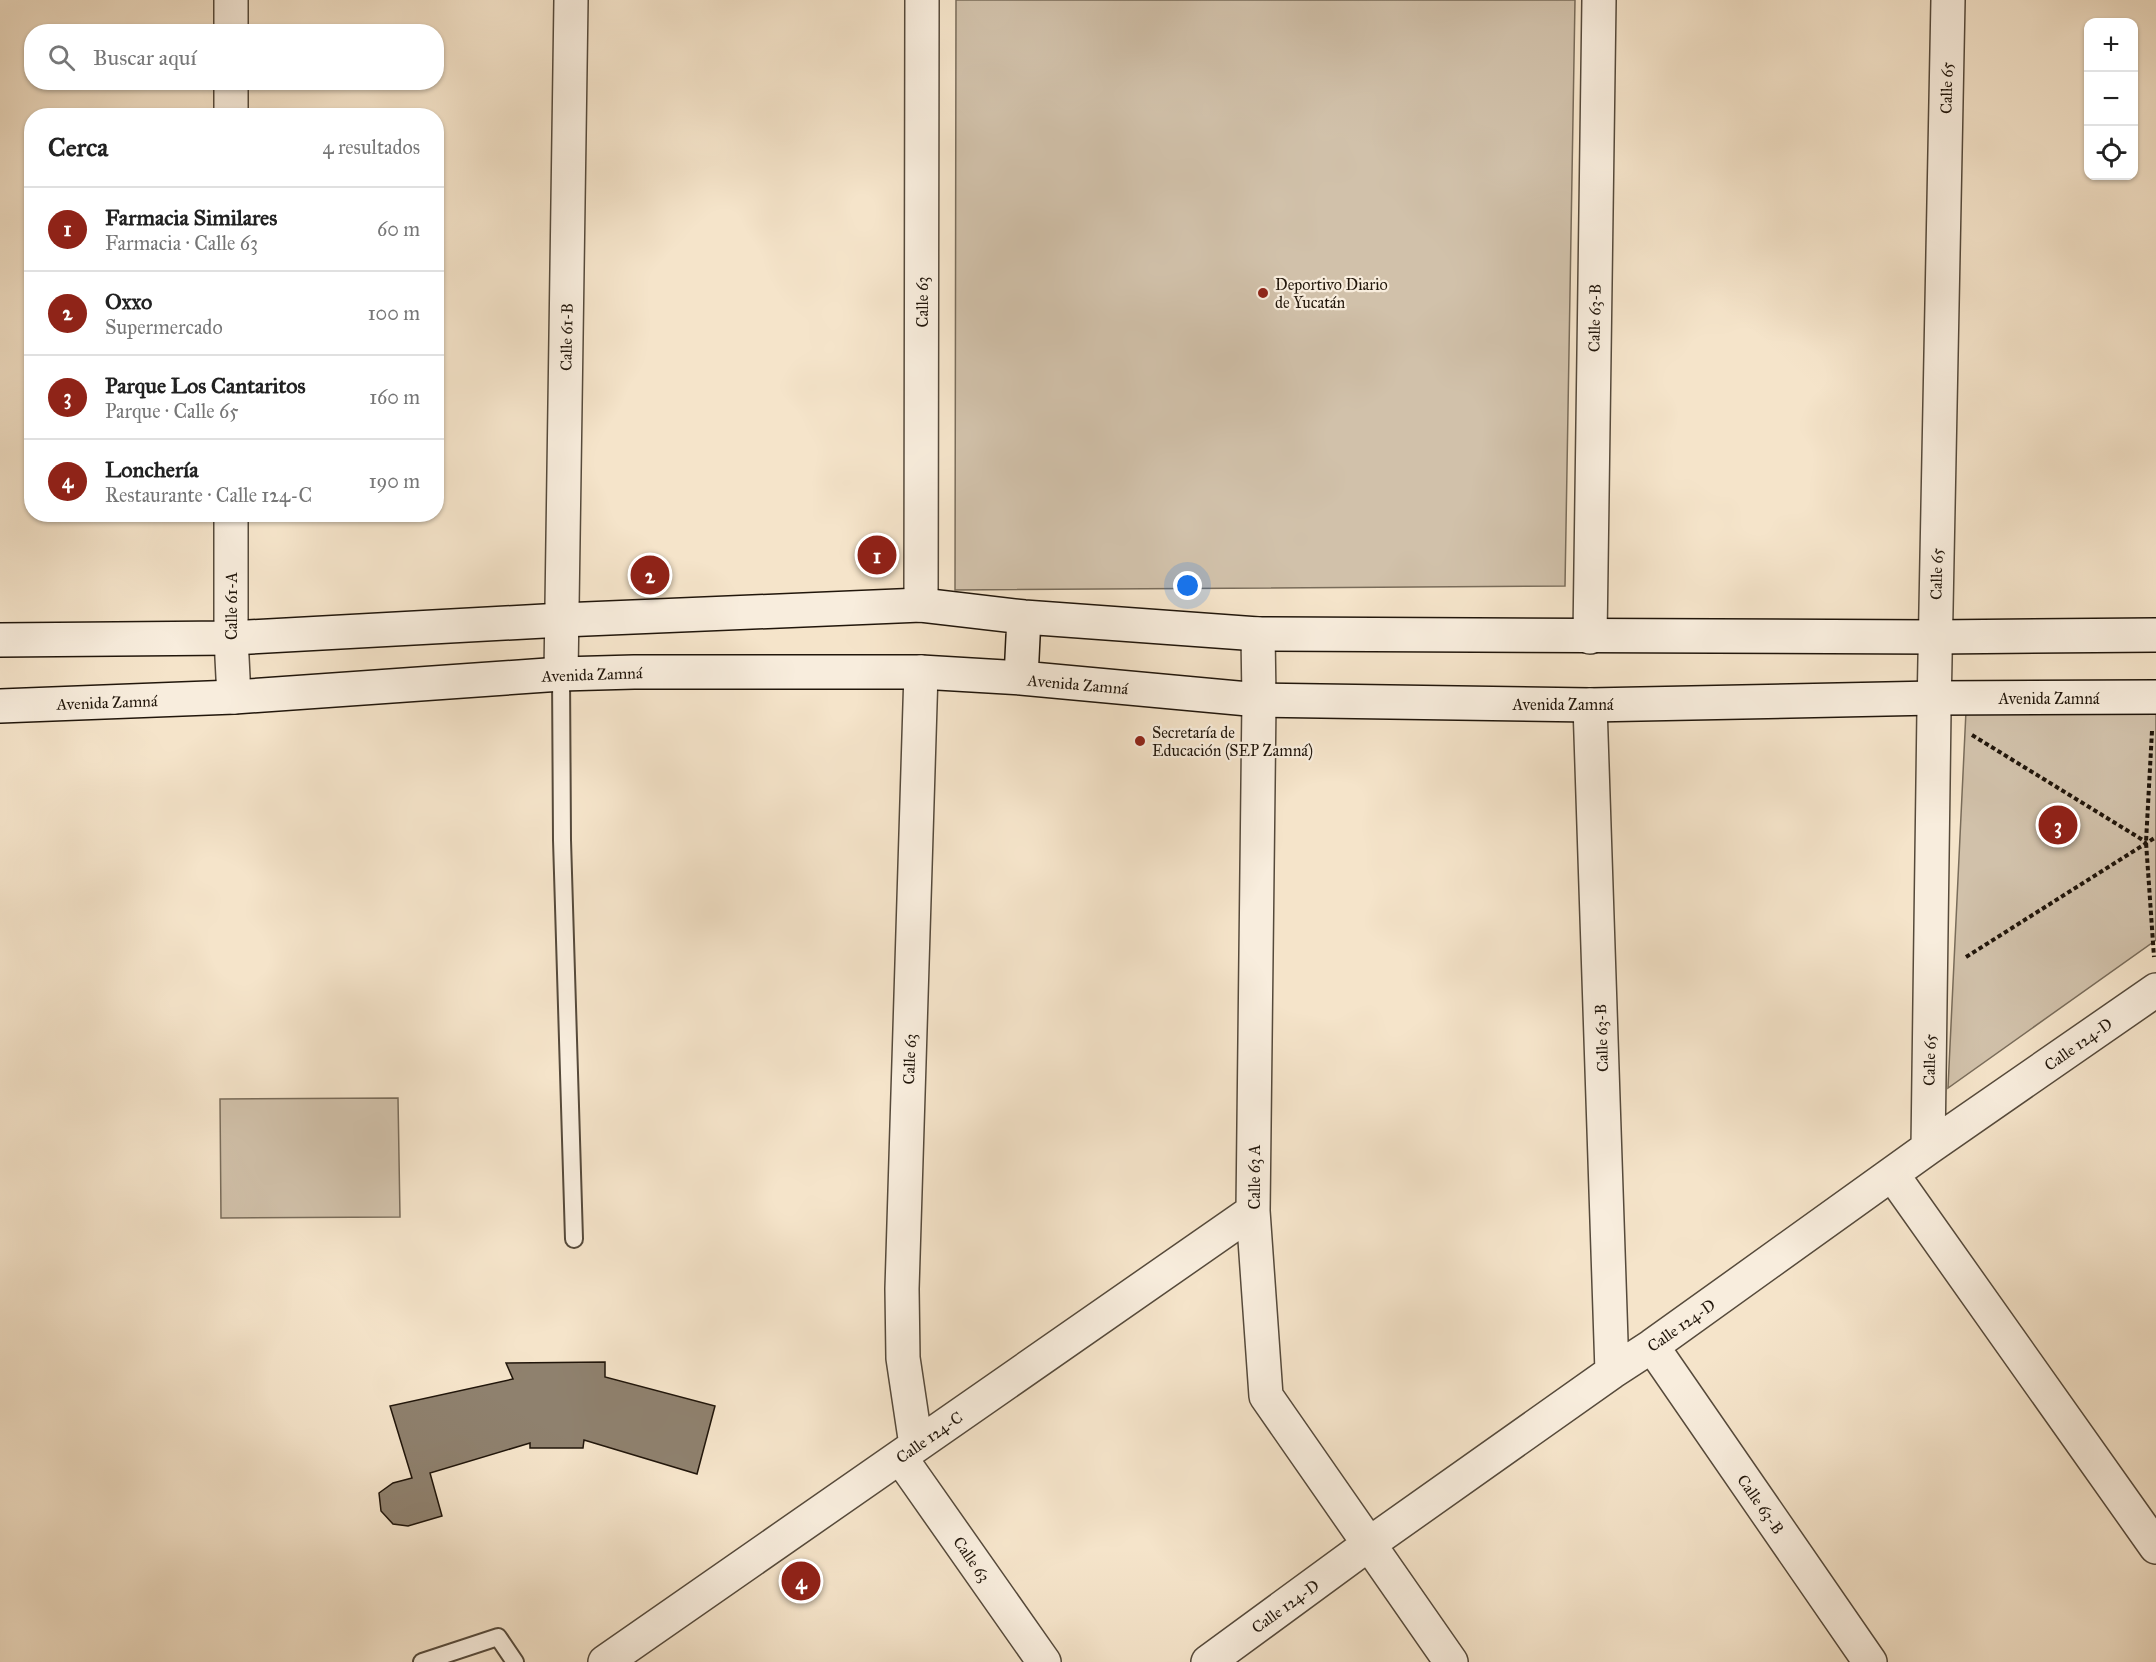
<!DOCTYPE html>
<html lang="es">
<head>
<meta charset="utf-8">
<style>
	body { margin:0; font-family:"IM FELL Great Primer",serif; background:#f6f6f6; color:#222 }
	.controls { position:absolute; right:18px; top:18px; display:grid; overflow:hidden; border-radius:12px; box-shadow:0 2px 4px #0004 }
	.controls button { width:54px; height:54px; display:grid; place-items:center; padding:0; border:0; border-bottom:2px solid #e0e0e0; background:#fff; color:#222; font:30px sans-serif }
	.you { position:absolute; left:1188px; top:586px; width:21px; height:21px; margin:-15px; border:4px solid #fff; border-radius:50%; background:#1a73e8; box-shadow:0 0 0 9px #1a73e833 }
	.badge { display:grid; place-items:center; width:39px; height:39px; border-radius:50%; background:#8f2418; color:#fff; font-size:20px; font-weight:700 }
	.pin { position:absolute; translate:-50% -50%; border:3px solid #fff; box-shadow:0 2px 6px #0006 }
	.list { margin:0; padding:0; list-style:none }
	h2 { display:flex; justify-content:space-between; align-items:center; height:78px; margin:0; padding:0 24px; font-size:26px }
	h2 small { font-size:20px; font-weight:400; color:#767676 }
	.list li { display:grid; grid-template-columns:39px 1fr auto; gap:18px; align-items:center; box-sizing:border-box; height:84px; padding:0 24px; border-top:2px solid #e0e0e0 }
	.list b { display:block; font-size:22px; white-space:nowrap }
	.list p { margin:0; font-size:20px; white-space:nowrap; color:#767676 }
	.list em { font-size:20px; font-style:normal; color:#767676 }
	.icon { flex:none; width:33px; height:33px; fill:none; stroke:currentColor; stroke-width:2; stroke-linecap:round; stroke-linejoin:round }
	.map { position:relative; flex:none; width:2156px; height:1662px; overflow:hidden }
	.search { position:absolute; background:#fff; box-shadow:0 2px 4px #0004; left:24px; top:24px; width:420px; height:66px; display:flex; align-items:center; gap:15px; box-sizing:border-box; padding:0 21px; border-radius:24px; color:#767676; font-size:22px }
	.panel { position:absolute; background:#fff; box-shadow:0 2px 4px #0004; left:24px; top:108px; width:420px; height:414px; border-radius:24px }
	.map>svg:first-child { display:block }
</style>
</head>
<body>
<div class="map">
<svg width="2156" height="1662" viewBox="0 0 2156 1662">
	<rect width="100%" height="100%" fill="#f5e4ca"/>
	<filter id="stains"><feTurbulence type="fractalNoise" baseFrequency=".00333" numOctaves="4"/><feColorMatrix values="0 0 0 0 .2 0 0 0 0 .09 0 0 0 0 .02 0 0 0 .5 -.17"/></filter>
	<radialGradient id="worn" r=".72"><stop offset=".6" stop-color="#630" stop-opacity="0"/><stop offset="1" stop-color="#630" stop-opacity=".3"/></radialGradient>
	<path fill="#d1c1aa" stroke="#796c5a" stroke-width="1.5" d="M956,0H1575L1565,586L955,590Z
		M2156,705V940L1948,1088L1966,711Z
		M398,1098L400,1217L221,1218L220,1099Z"/>
	<path fill="#8f816e" stroke="#21160b" stroke-width="1.5" d="M605,1362V1377L715,1406L697,1474L584,1440L583,1448H530V1443L430,1473L442,1516L408,1526L393,1524L381,1511L379,1493L393,1483L412,1478L390,1406L513,1379L506,1363Z"/>
	<g fill="none" stroke-linecap="round" stroke-linejoin="round">
		<defs>
			<path id="lane" d="M561,674L562,840L574,1239
				M422,1662L498,1637L515,1662"/>
			<path id="street" d="M231,32V0
				M231,116V82
				M231,514V638L234,697
				M921,605L922,0
				M1258,634L1259,700L1253,1211L1266,1396L1451,1662
				M1590,637L1599,0
				M561,674L571,0
				M1590,705L1612,1372
				M1928,1148L1934,710L1948,0
				M1892,1174L2156,1547
				M1652,1346L1870,1662
				M916,1445L903,1358L902,1289L921,672
				M900,1457L1044,1662
				M605,1662L1253,1211
				M1208,1662L1369,1544L1612,1372L1652,1346L1928,1148L2156,990"/>
			<path id="secondary" d="M0,640L231,638L562,620L921,605L1024,617L1258,634L1935,637L2156,635
				M1021,678L1024,617
				M0,706L234,697L561,674L634,672H921L1021,678L1259,700L1590,705L1934,698L2156,697"/>
		</defs>
		<use href="#lane" stroke="#564a3b" stroke-width="20"/>
		<use href="#street" stroke="#564a3b" stroke-width="36"/>
		<use href="#secondary" stroke="#21160b" stroke-width="36"/>
		<path stroke="#21160b" stroke-width="4" stroke-dasharray="4.5 3" stroke-linecap="butt" d="M2152,731L2146,842L2154,957
			M1972,735L2146,842
			M1966,957L2156,837"/>
		<use href="#lane" stroke="#f8eddd" stroke-width="16"/>
		<use href="#street" stroke="#f8eddd" stroke-width="33"/>
		<use href="#secondary" stroke="#f8eddd" stroke-width="33"/>
	</g>
	<g fill="#8f2418" stroke="#f8eddd" stroke-width="2">
		<circle cx="1263" cy="293" r="6"/>
		<circle cx="1140" cy="741" r="6"/>
	</g>
	<g text-anchor="middle" stroke-width="4.5" stroke-linejoin="round" paint-order="stroke">
		<g font-size="16" fill="#21160b" stroke="#f8eddd">
			<text transform="translate(1946 88) rotate(-89)" y="6">Calle 65</text>
			<text transform="translate(922 302) rotate(-90)" y="6">Calle 63</text>
			<text transform="translate(1594 318) rotate(-89)" y="6">Calle 63-B</text>
			<text transform="translate(566 337) rotate(-89)" y="6">Calle 61-B</text>
			<text transform="translate(1936 574) rotate(-89)" y="6">Calle 65</text>
			<text transform="translate(231 606) rotate(-90)" y="6">Calle 61-A</text>
			<text transform="translate(592 674) rotate(-2)" y="6">Avenida Zamná</text>
			<text transform="translate(1078 684) rotate(5)" y="6">Avenida Zamná</text>
			<text x="2049" y="704">Avenida Zamná</text>
			<text transform="translate(107 702) rotate(-2)" y="6">Avenida Zamná</text>
			<text x="1563" y="710">Avenida Zamná</text>
			<text transform="translate(1601 1038) rotate(-92)" y="6">Calle 63-B</text>
			<text transform="translate(2078 1044) rotate(-35)" y="6">Calle 124-D</text>
			<text transform="translate(909 1059) rotate(-88)" y="6">Calle 63</text>
			<text transform="translate(1929 1060) rotate(-89)" y="6">Calle 65</text>
			<text transform="translate(1254 1177) rotate(-90)" y="6">Calle 63 A</text>
			<text transform="translate(1681 1325) rotate(-35)" y="6">Calle 124-D</text>
			<text transform="translate(929 1437) rotate(-35)" y="6">Calle 124-C</text>
			<text transform="translate(1761 1504) rotate(55)" y="6">Calle 63-B</text>
			<text transform="translate(972 1559) rotate(55)" y="6">Calle 63</text>
			<text transform="translate(1285 1606) rotate(-36)" y="6">Calle 124-D</text>
		</g>
		<g font-size="16" fill="#21160b" stroke="#f8eddd" text-anchor="start">
			<text x="1275" y="290">Deportivo Diario<tspan x="1275" dy="18">de Yucatán</tspan></text>
			<text x="1152" y="738">Secretaría de<tspan x="1152" dy="18">Educación (SEP Zamná)</tspan></text>
		</g>
	</g>
	<rect width="100%" height="100%" filter="url(#stains)"/>
	<rect width="100%" height="100%" fill="url(#worn)"/>
</svg>
<div class="controls">
<button>+</button>
<button>−</button>
<button><svg class="icon" aria-label="locate" viewBox="0 0 24 24"><circle cx="12" cy="12" r="6"/><path d="M12 2v4M12 18v4M2 12h4M18 12h4"/></svg></button>
</div>
<div class="you"></div>
<div class="pin badge" style="left:877px;top:555px">1</div>
<div class="pin badge" style="left:650px;top:575px">2</div>
<div class="pin badge" style="left:2058px;top:825px">3</div>
<div class="pin badge" style="left:801px;top:1581px">4</div>
<div class="search"><svg class="icon" aria-label="search" viewBox="0 0 24 24"><circle cx="10" cy="10" r="6"/><path d="M15 15l6 6"/></svg>Buscar aquí</div>
<section class="panel">
<h2>Cerca<small>4 resultados</small></h2>
<ul class="list">
<li><span class="badge">1</span><div><b>Farmacia Similares</b><p>Farmacia · Calle 63</p></div><em>60 m</em></li>
<li><span class="badge">2</span><div><b>Oxxo</b><p>Supermercado</p></div><em>100 m</em></li>
<li><span class="badge">3</span><div><b>Parque Los Cantaritos</b><p>Parque · Calle 65</p></div><em>160 m</em></li>
<li><span class="badge">4</span><div><b>Lonchería</b><p>Restaurante · Calle 124-C</p></div><em>190 m</em></li>
</ul>
</section>
</div>
</body>
</html>
